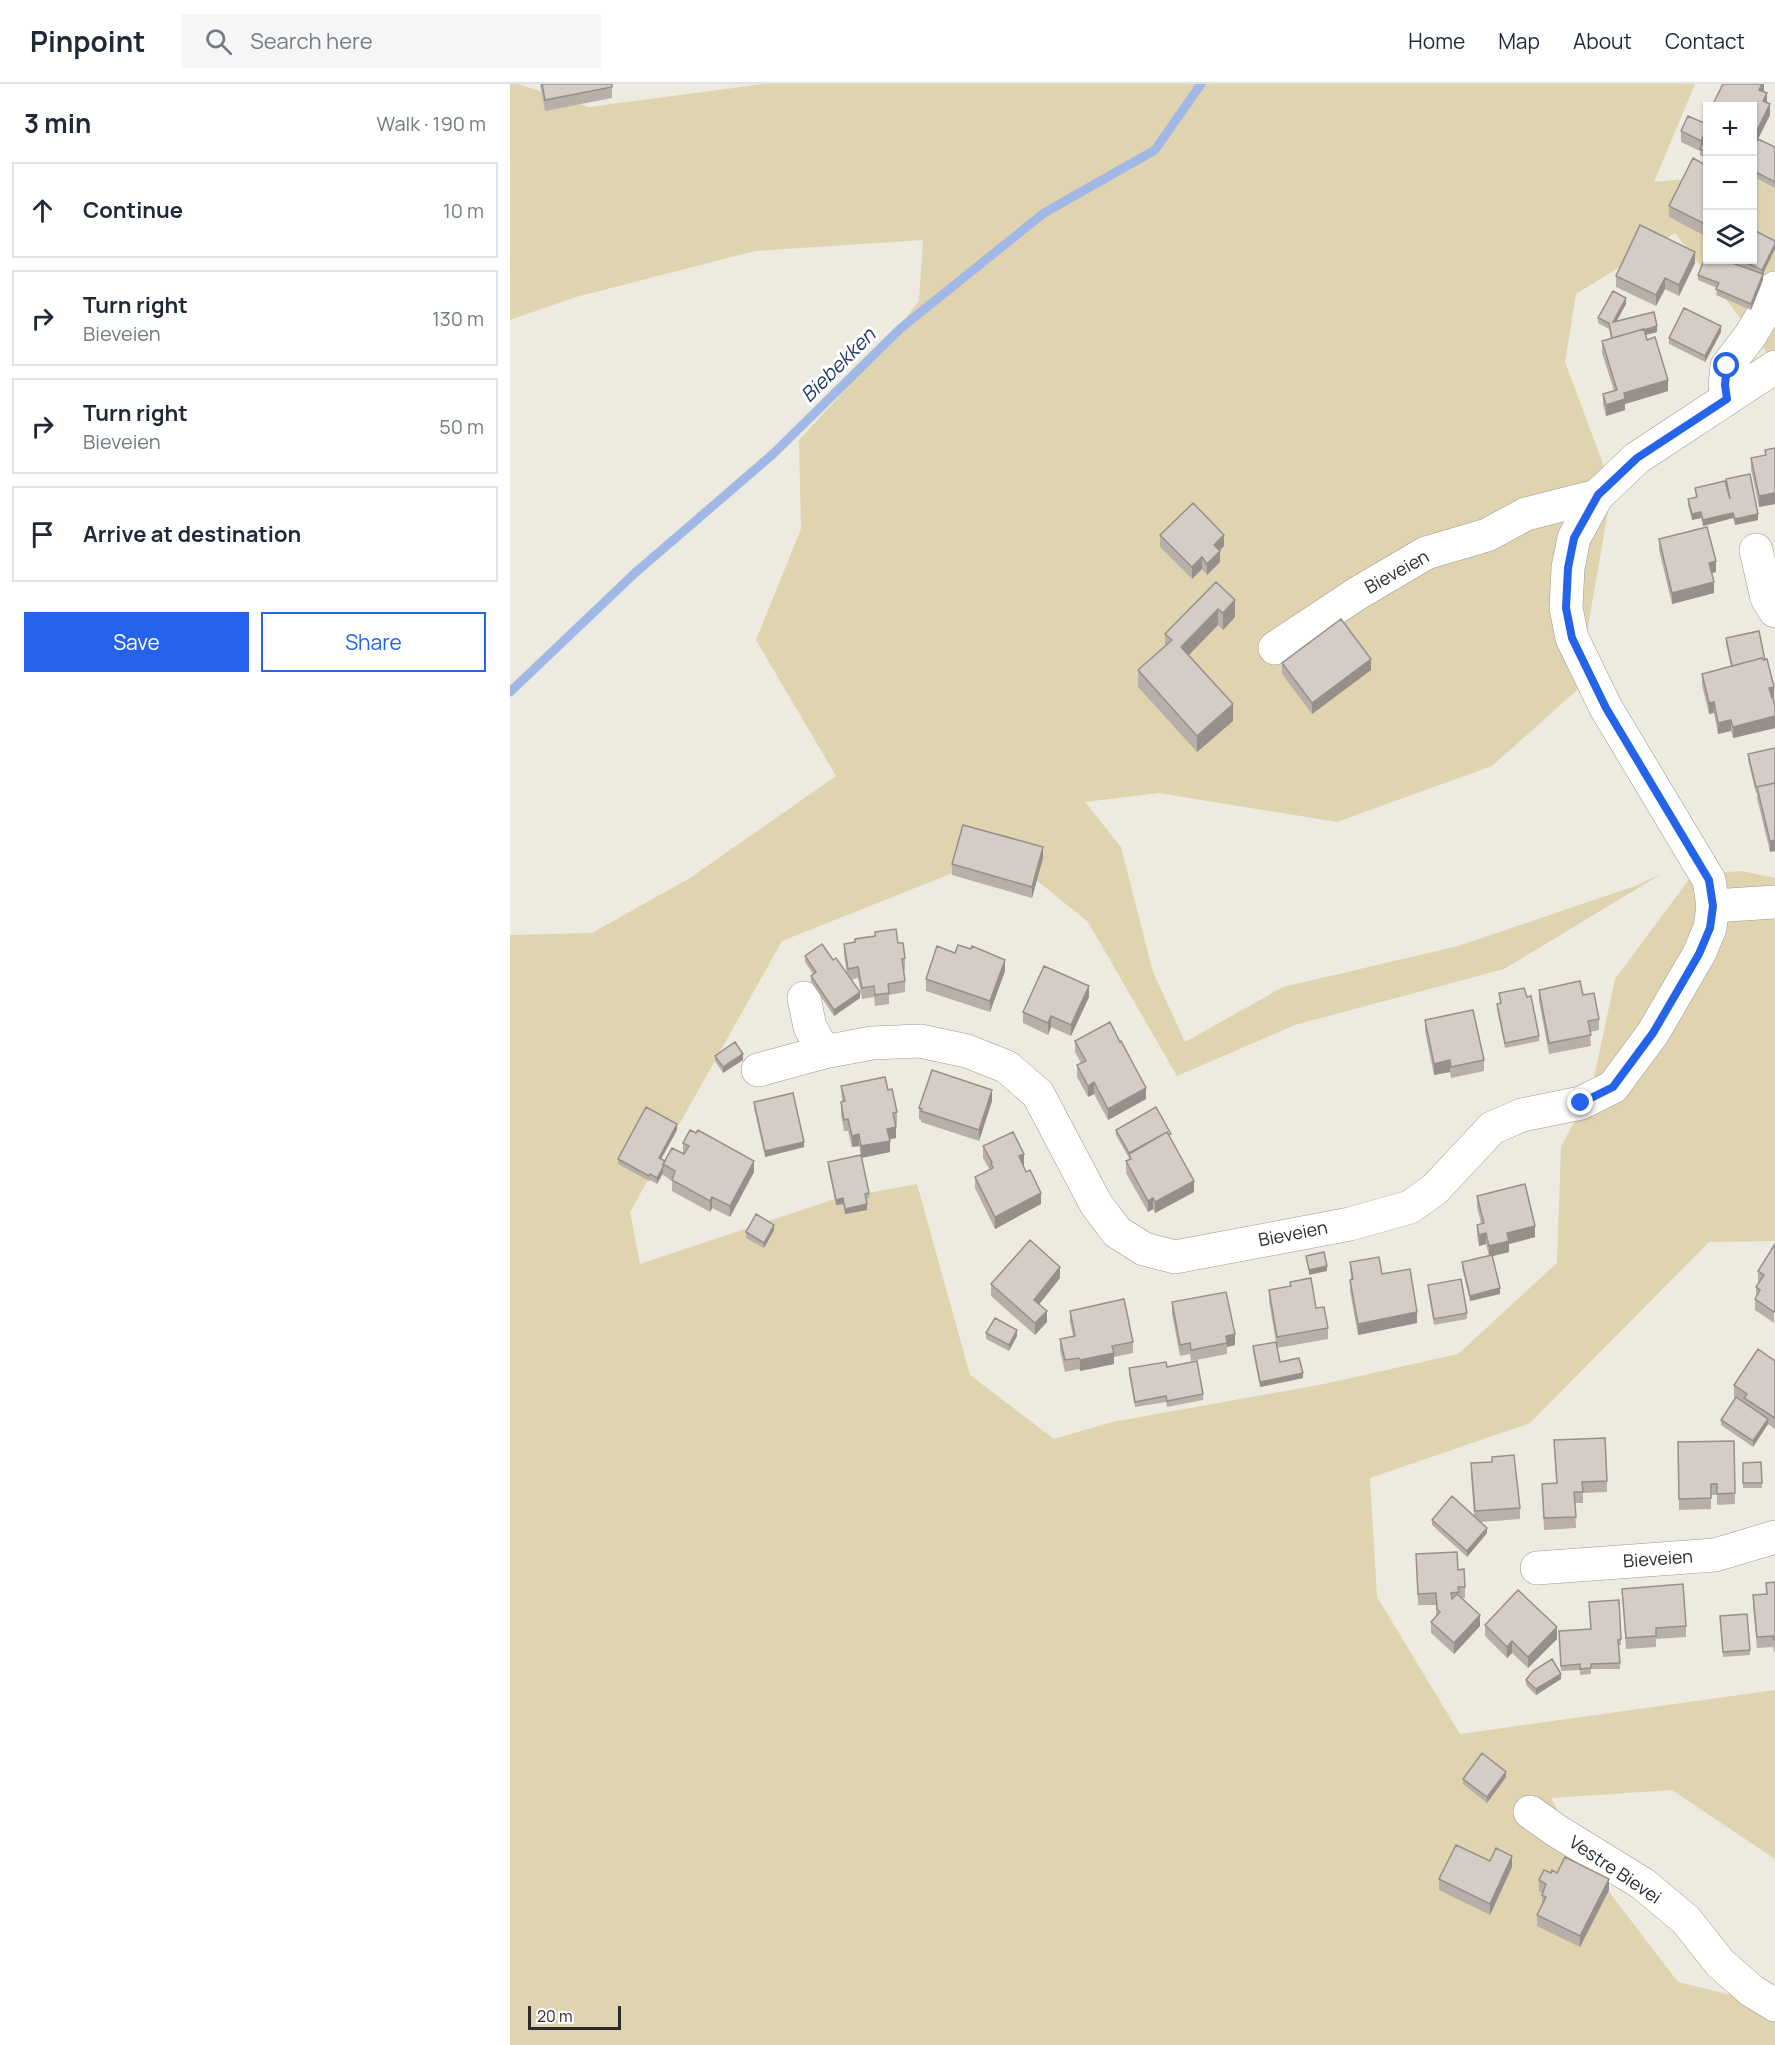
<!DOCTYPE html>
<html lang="en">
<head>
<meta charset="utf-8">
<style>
	body { margin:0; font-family:Manrope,sans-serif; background:#f6f6f7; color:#1f2937 }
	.controls { position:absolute; right:18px; top:18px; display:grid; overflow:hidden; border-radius:0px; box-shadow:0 2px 4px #0004 }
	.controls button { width:54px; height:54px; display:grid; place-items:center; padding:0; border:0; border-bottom:2px solid #e0e1e3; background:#fff; color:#1f2937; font:30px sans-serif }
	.scale { position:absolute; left:18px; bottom:15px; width:93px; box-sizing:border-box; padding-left:6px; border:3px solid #2c2b27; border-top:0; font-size:16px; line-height:21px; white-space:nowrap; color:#2c2b27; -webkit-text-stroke:4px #fff; paint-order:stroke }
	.stop { position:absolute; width:18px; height:18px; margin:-14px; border:4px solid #2563eb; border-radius:50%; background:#fff }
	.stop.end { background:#2563eb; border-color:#fff; box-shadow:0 2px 6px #0008 }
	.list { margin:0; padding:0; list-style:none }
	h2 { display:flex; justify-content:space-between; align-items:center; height:78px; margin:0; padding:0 24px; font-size:26px }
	h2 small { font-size:20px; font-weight:400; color:#747a83 }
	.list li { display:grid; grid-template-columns:39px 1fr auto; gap:18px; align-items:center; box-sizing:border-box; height:96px; margin:0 12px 12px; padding:0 12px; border:2px solid #e0e1e3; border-radius:0px }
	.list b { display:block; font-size:22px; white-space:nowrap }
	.list p { margin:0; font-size:20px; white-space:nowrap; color:#747a83 }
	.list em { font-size:20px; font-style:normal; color:#747a83 }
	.actions { display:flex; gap:12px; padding:18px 24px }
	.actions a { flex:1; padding:14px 0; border:2px solid #2563eb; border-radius:0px; text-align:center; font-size:21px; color:#2563eb }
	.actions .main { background:#2563eb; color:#fff }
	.icon { flex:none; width:33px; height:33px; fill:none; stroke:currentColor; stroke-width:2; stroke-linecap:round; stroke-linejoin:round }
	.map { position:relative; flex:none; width:1265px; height:1961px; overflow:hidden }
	header { display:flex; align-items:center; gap:36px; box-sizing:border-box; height:84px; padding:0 30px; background:#fff; border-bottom:2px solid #e0e1e3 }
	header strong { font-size:28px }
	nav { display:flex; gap:33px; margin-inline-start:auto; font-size:21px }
	.search { width:420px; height:54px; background:#f6f6f7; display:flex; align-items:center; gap:15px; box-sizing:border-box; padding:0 21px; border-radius:0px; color:#747a83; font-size:22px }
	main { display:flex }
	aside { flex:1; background:#fff }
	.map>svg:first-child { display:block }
	.green { fill:#dfd4af }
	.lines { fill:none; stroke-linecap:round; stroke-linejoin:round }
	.stream { stroke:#a1b7e6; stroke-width:9 }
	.minor-casing { stroke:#9a988e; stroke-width:34 }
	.tertiary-casing { stroke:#9a988e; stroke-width:34 }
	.minor { stroke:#fff; stroke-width:33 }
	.tertiary { stroke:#fff; stroke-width:33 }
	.wall { fill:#b8afaa }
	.shaded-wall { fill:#968f8b }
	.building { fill:#d6ccc6; stroke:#968f8b; stroke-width:1.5 }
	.route { stroke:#2563eb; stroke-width:8 }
	.labels { text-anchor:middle; stroke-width:6; stroke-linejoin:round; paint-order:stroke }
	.street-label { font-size:18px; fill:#2c2b27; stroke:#fff }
	.water-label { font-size:20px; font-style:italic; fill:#213870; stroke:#fff }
</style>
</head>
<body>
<header>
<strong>Pinpoint</strong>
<div class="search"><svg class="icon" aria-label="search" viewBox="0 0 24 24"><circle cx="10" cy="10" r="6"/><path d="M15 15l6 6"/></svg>Search here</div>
<nav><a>Home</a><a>Map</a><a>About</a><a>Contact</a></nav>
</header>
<main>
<aside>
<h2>3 min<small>Walk · 190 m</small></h2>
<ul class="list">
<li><svg class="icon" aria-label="ahead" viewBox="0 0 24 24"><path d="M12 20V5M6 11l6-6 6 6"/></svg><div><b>Continue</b></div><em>10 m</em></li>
<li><svg class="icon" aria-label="right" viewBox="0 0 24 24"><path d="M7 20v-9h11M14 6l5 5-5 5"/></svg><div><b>Turn right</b><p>Bieveien</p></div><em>130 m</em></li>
<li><svg class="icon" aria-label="right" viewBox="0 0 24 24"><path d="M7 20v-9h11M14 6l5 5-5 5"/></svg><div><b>Turn right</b><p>Bieveien</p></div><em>50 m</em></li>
<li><svg class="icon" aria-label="arrive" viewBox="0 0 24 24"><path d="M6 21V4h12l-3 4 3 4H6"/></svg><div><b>Arrive at destination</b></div></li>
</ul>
<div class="actions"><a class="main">Save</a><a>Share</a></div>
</aside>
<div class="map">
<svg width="1265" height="1961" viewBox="0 0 1265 1961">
	<rect width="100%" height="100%" fill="#edebe0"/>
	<path class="green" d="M0 0H8L79 23 254 0H1185L1144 98 1197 93 1198 176H1242L1243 93 1265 96V279L1165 149 1066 210 1055 278 1102 404 1067 606 982 682 827 738 649 709 575 718 611 763 643 888 675 958 773 903 948 862 1125 802 1153 789 994 885 785 941 667 992 578 838 493 769 272 857 120 1128 130 1180 325 1115 407 1100 460 1291 544 1355 602 1338 814 1300 948 1270 1047 1179 1051 1063 1082 1003 1105 895 1183 790 1232 787 1265 794V1157L1199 1158 1020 1339 860 1394 867 1513 950 1650 1265 1606V1775L1162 1706 1041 1714 1070 1770 1168 1898 1265 1922V1961H0V851L82 849 180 794 326 692 246 556 291 445 289 356 356 283 409 217 413 156 245 167 66 213 0 236Z"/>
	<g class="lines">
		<path class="stream" d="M0 608 125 489 263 370 391 244 534 129 645 66 691 0"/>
		<defs>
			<path id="minor" d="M1217 315 1215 301 1217 282 1240 252 1261 217 1265 204
				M1246 466 1257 514 1265 527
				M765 564 848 509 916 469 977 451 1016 430 1087 412
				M294 914 300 943 314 968
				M248 986 314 968 362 959 410 957 457 967 497 983 528 1010 586 1120 607 1148 634 1165 665 1173 840 1140 900 1123 925 1105 982 1044 1012 1031 1071 1019 1103 1003 1143 949 1189 870 1200 844 1203 822 1265 818
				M1027 1484 1205 1471 1265 1453
				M1020 1728 1047 1747 1133 1800 1176 1836 1210 1879 1242 1907 1265 1921"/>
			<path id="tertiary" d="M1203 822 1199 796 1096 624 1062 554 1056 524 1058 484 1064 454 1087 412 1127 374 1265 283"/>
		</defs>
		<use href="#minor" class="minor-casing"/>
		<use href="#tertiary" class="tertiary-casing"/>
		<use href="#minor" class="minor"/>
		<use href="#tertiary" class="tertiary"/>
	</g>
	<path class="wall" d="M30 0H102V14L35 27Z
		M1254 0 1253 8 1260 31 1248 55 1265 63V104L1242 92V66L1244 63 1242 62V22Z
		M1197 31V75L1190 71V67L1171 58V47L1194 39Z
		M1197 82V153L1159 133V122Z
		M1265 157 1253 190V196L1241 226 1206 211 1207 204 1188 196V191L1237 184 1227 179V176H1242Z
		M1185 179 1169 212 1155 205 1146 222 1106 203V192Z
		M1116 220 1106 237 1147 248 1136 251 1158 307 1115 320V326L1096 332 1093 321V310L1104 307 1092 269V257L1101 255 1099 245 1088 239V234Z
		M1211 248 1195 278 1159 260V254Z
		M1265 364V420L1249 423 1241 385V374L1255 371V366Z
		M1216 395 1248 436 1225 441 1223 434 1193 442 1191 434 1182 436 1178 421V415L1186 413 1185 404 1216 401Z
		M650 451 714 462 709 467 710 478 697 491 692 485 682 495 650 463Z
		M1149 455 1206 488 1202 489 1204 509 1162 520 1149 466Z
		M706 498 725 533 713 546 708 541 678 572 723 637 687 668 628 603V586L655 562V550Z
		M1216 554 1264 614 1265 622V644L1223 654 1221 647 1208 650 1204 629 1199 630 1192 601V590L1221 582 1216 560Z
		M772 579 861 586 802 630 772 590Z
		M1265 664 1260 768 1247 714V709H1246L1238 676V670Z
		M533 774 522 814 442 791V780Z
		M365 848 388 859 395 874V885L394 886 395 897V908L379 911V920L365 922 364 913 352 915 348 894 341 896 350 914 324 932 301 898V892L303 890 295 878V872L323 876 337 890 334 871V860L345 858 365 852Z
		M495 887 480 928 416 907V895Z
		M1029 906 1073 911 1089 935V946L1080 948 1081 962 1039 970 1029 917Z
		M989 909 1029 952V957L995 964 987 925V920L990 919Z
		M579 913 561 952 541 943 538 951 513 939V928Z
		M915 936 974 976V987L941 994 940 988 924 991 915 947Z
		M565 957 636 1015 598 1036 584 1010 578 1013 567 993V981L571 979 565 968Z
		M205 972 233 976 213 989 205 977Z
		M331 1002 378 1006 387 1028V1040H385L386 1054 379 1055 380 1068 351 1074 359 1109V1114L356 1115 357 1126 335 1130 333 1120 326 1121 318 1083V1078L351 1072 349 1062 342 1063 338 1047H334L331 1030V1018H332Z
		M482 1017 469 1057 411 1038V1036L409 1035V1024Z
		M244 1018 294 1063 255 1073 244 1024Z
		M167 1046 151 1075 155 1077 173 1070V1059L244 1088 220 1133 202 1124 200 1128 162 1107V1097L153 1091V1089L147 1100 140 1096 139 1097 108 1080V1075Z
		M606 1046 661 1054 684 1108 645 1129 643 1125 638 1128 616 1089V1077L619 1076V1074L606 1051Z
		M473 1062 514 1081H513L531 1120 485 1145 465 1104V1093L480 1086 473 1074Z
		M967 1112 1025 1153 999 1160V1168L982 1172 990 1210 960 1217 952 1184V1178L979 1172 976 1160 969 1162 967 1152V1141L971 1140 967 1123Z
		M264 1146 254 1164 236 1154V1148Z
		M1265 1160 1264 1239 1245 1226V1215L1246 1213V1203L1249 1199 1248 1198V1187Z
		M840 1178 872 1190 907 1239 848 1251 840 1207 841 1196Z
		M550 1194 529 1220 537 1238 525 1251 481 1212V1200Z
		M780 1198 806 1224 818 1244V1255L767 1264 759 1217V1206L780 1202Z
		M918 1201 957 1229V1235L924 1241 918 1207Z
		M662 1218 725 1261 717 1263V1270L681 1277 680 1270 670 1272 662 1230Z
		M560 1227 623 1258V1269L604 1273V1280L570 1287 569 1285 555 1288 550 1266V1255L563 1252 560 1238Z
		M476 1249 507 1252 499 1267 476 1255Z
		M743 1262 770 1278 793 1294 750 1303 743 1268Z
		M1265 1277V1345L1258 1340 1243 1363 1211 1341V1336L1225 1314 1224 1313V1301Z
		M657 1283 693 1310V1316L657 1323 656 1318 625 1323 619 1290V1284Z
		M1044 1356 1097 1397V1408L1073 1409V1419H1065L1066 1444 1034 1446 1032 1400 1046 1399Z
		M1224 1357 1225 1420 1207 1421V1411H1201V1425L1169 1426 1168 1358Z
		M982 1378 1010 1424V1435L971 1438 977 1449 957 1473 922 1441V1436L964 1432 961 1391V1379Z
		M1251 1378 1252 1404H1233V1379Z
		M906 1470 948 1486 955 1503V1514H952L970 1542 944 1570 921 1549V1538L926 1532V1521H908Z
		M1265 1498V1567L1264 1568 1263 1563 1247 1564 1243 1522V1511L1256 1510V1499Z
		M1112 1505 1176 1542V1553L1146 1555V1563L1116 1565Z
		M1210 1532 1240 1566V1571L1213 1573Z
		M975 1541 1047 1555 1018 1584 1002 1569 997 1574 975 1552Z
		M1049 1553 1111 1555V1561H1109L1110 1585H1081V1590L1070 1591V1586L1051 1587Z
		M1051 1595 1026 1611 1016 1601V1596Z
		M996 1693 977 1719 953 1700V1695Z
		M980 1777 1002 1783 980 1831 929 1806V1795Z
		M1041 1789H1047L1099 1806 1070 1863 1027 1842V1831L1032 1822V1809L1029 1807V1796Z"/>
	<path class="shaded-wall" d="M1252 0H1254V6L1249 17V6Z
		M1257 9V21L1253 17Z
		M1260 20V31L1244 63V52Z
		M1197 44V56L1191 66V57Z
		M1265 160V165L1252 192V186Z
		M1185 168V179L1169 212V201Z
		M1253 190V196L1241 226V220Z
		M1155 194V205L1146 222V211Z
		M1116 214V220L1103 244V238Z
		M1147 242V248L1102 259V254Z
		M1211 242V248L1195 278V272Z
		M1158 296V307L1115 320V326L1096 332V321L1114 309Z
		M1265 409V420L1249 423V412Z
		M1191 428V434L1182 436V430Z
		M1223 429V434L1193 442V436Z
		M1248 430V436L1225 441V435Z
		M714 451V462L704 473V461Z
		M710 467V478L697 491V480Z
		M692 473V485L682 495V483Z
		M1206 477V488L1199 490V479Z
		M1204 498V509L1162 520V509Z
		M725 516V533L713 546V529Z
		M708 525V541L671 579V563Z
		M861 575V586L802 630V619Z
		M1264 603V614L1259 615V604Z
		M1204 618V629L1199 630V619Z
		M723 620V637L687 668V652Z
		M1265 632V644L1223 654V643Z
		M1221 636V647L1208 650V639Z
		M1265 756V767L1260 768V757Z
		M533 763V774L522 814V803Z
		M495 876V887L480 928V917Z
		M579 902V913L561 952V941Z
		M350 908V914L324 932V926Z
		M541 932V943L538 951V939Z
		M233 970V976L213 989V983Z
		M940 976V988L924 991V980Z
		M584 998V1010L578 1013V1002Z
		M636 1004V1015L598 1036V1025Z
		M482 1006V1017L469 1057V1046Z
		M167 1040V1046L149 1079V1074Z
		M386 1043V1054L377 1056V1045Z
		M349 1050V1062L342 1063V1052Z
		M380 1057V1068L351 1074V1062Z
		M294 1058V1063L255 1073V1067Z
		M514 1070V1081L509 1083V1072Z
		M244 1077V1088L220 1133V1122Z
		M153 1083V1089L147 1100V1094Z
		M684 1097V1108L645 1129V1118Z
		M531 1109V1120L485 1145V1133Z
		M202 1113V1124L200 1128V1117Z
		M333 1114V1120L326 1121V1116Z
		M643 1114V1125L638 1128V1117Z
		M357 1120V1126L335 1130V1125Z
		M264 1141V1146L254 1164V1159Z
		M1025 1142V1153L999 1160V1168L979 1173V1162L997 1149Z
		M976 1149V1160L969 1162V1151Z
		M817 1182V1187L799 1191V1186Z
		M550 1183V1194L524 1227V1216Z
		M990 1204V1210L960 1217V1212Z
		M537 1227V1238L525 1251V1239Z
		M907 1228V1239L848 1251V1240Z
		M507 1246V1252L499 1267V1261Z
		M725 1250V1261L717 1263 716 1252Z
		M604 1269V1280L570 1287V1276Z
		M793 1289V1294L750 1303V1298Z
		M1258 1335V1340L1243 1363V1357Z
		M977 1444V1449L957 1473V1467Z
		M970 1531V1542L944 1570V1559Z
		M1047 1543V1555L1018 1584V1573Z
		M1002 1557V1569L997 1574V1563Z
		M1051 1590V1595L1026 1611V1605Z
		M996 1688V1693L977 1719V1713Z
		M1002 1772V1783L980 1831V1820Z
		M1099 1795V1806L1070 1863V1852Z"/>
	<path class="building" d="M32 0H102V3L35 16Z
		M1213 0H1252L1249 6 1257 9 1253 17 1260 20 1244 52 1242 51V22H1202Z
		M1197 31V45L1191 57 1171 47 1178 32 1194 39Z
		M1197 52V69L1190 65Z
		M1248 55 1265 63V98L1242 86V66Z
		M1183 74 1197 82V141L1159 122Z
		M1130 141 1185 168 1169 201 1155 194 1146 211 1106 192Z
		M1242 145 1265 157V160L1252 186 1231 176H1242Z
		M1197 169V176H1214L1253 190 1241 220 1206 205 1209 199 1188 191Z
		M1103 207 1116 214 1103 238 1144 228 1147 242 1134 246V245L1102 254 1099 239 1088 234Z
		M1174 224 1211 242 1195 272 1159 254Z
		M1134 245 1137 256 1145 253 1158 296 1114 309 1115 315 1096 321 1093 310 1107 306 1092 257Z
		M1265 364V409L1249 412 1241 374 1256 371 1255 366Z
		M1240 390 1248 430 1225 435 1223 429 1193 436 1191 428 1182 430 1178 415 1187 413 1185 404 1215 397 1220 415 1216 395Z
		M683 419 714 451 704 461 710 467 697 480 692 473 682 483 650 451Z
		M1197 443 1206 477 1199 479 1204 498 1162 509 1149 455Z
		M706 498 725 516 713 529 708 525 671 563 723 620 687 652 628 586 662 556 655 550Z
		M831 535 861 575 802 619 772 579Z
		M1249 547 1255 576H1253L1252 574 1222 582 1216 554Z
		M1252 574 1253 576 1257 575 1264 603 1259 604 1262 614H1263L1265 622V632L1223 643 1221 636 1208 639 1204 618 1199 619 1192 590Z
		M1265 664V699L1246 703 1238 670Z
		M1265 699V756L1260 757 1247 703Z
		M453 741 533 763 522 803 442 780Z
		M386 845 388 859H393L395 874 392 875 395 897 378 900 379 909 365 911 364 902 352 904 348 883 338 885 334 860 345 858V855L365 852V848Z
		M312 860 323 876 326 874 350 908 324 926 301 892 306 888 295 872Z
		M448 861 461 865 462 862 495 876 480 917 416 895 427 862 445 869Z
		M534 882 579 902 561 941 541 932 538 939 513 928Z
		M1070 897 1073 911 1084 909 1089 935 1078 937 1081 951 1039 959 1029 906Z
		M1014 904 1017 913 1021 912 1029 952 995 959 987 920 991 919 989 909Z
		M963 926 974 976 941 983 940 976 924 980 915 936Z
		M600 938 610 958 611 957 636 1004 598 1025 584 998 578 1002 567 981 576 977 565 957Z
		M225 958 233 970 213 983 205 972Z
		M422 986 482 1006 469 1046 411 1027 412 1025 409 1024Z
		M375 993 378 1006 382 1005 387 1028 383 1029 386 1043 377 1045 380 1057 351 1062 349 1050 342 1052 338 1035 334 1036 331 1018 335 1017 331 1002Z
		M283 1009 294 1058 255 1067 244 1018Z
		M136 1023 167 1040 149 1074 155 1077 153 1080V1083L147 1094 140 1090 139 1092 108 1075Z
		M646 1023 661 1050 659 1051 657 1048 619 1069 606 1046Z
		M180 1046 186 1049 188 1046 244 1077 220 1122 202 1113 200 1117 162 1096 165 1087 153 1080 162 1064 174 1070 179 1062 173 1059Z
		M503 1048 514 1070 509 1072 516 1088 520 1086 531 1109 485 1133 465 1093 483 1084 481 1079 482 1078 473 1062Z
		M657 1048 684 1097 645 1118 643 1114 638 1117 616 1077 621 1075 619 1070Z
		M351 1071 359 1109 355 1110 357 1120 335 1125 333 1114 326 1116 318 1078Z
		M1015 1100 1025 1142 997 1149 999 1157 979 1162 976 1149 969 1151 967 1141 974 1139 967 1112Z
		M246 1130 264 1141 254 1159 236 1148Z
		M520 1156 550 1183 524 1216 537 1227 525 1239 481 1200Z
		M1265 1160V1226L1264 1228 1245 1215 1250 1206 1246 1203 1254 1191 1248 1187Z
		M814 1168 817 1182 799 1186 796 1172Z
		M982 1171 990 1204 960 1212 952 1178Z
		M869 1173 872 1190 900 1185 907 1228 848 1240 840 1196 843 1195 840 1178Z
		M801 1194 806 1224 814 1223 818 1244 767 1253 759 1206 781 1202 780 1198Z
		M951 1195 957 1229 924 1235 918 1201Z
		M716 1208 725 1250 716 1252 717 1259 681 1266 680 1259 670 1261 662 1218Z
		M614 1215 623 1258 602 1262 604 1269 570 1276 569 1274 555 1276 550 1255 565 1252 560 1227Z
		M485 1234 507 1246 499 1261 476 1249Z
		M766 1258 770 1278 789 1274 793 1289 750 1298 743 1262Z
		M1248 1265 1265 1277V1334L1234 1314 1237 1310 1224 1301Z
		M687 1277 693 1310 657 1317 656 1312 625 1318 619 1284 656 1278 657 1283Z
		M1226 1313 1258 1335 1243 1357 1211 1336Z
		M1095 1354 1097 1397 1072 1398 1073 1408H1064L1066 1433 1034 1434 1032 1400 1047 1399 1044 1356Z
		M1224 1357 1225 1409 1207 1410V1400H1201V1414L1169 1415 1168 1358Z
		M1004 1371 1010 1424 965 1427 961 1379 982 1378V1373Z
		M1251 1378 1252 1399H1233V1379Z
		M942 1412 977 1444 957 1467 922 1436Z
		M947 1468 948 1486 954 1485 955 1503H948L949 1508 941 1509 942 1515 947 1510 970 1531 944 1559 921 1538 930 1528 927 1525 926 1509 908 1510 906 1470Z
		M1265 1498V1556H1264L1263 1552 1247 1553 1243 1511 1257 1510 1256 1499Z
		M1173 1500 1176 1542 1146 1544V1552L1116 1554 1112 1505Z
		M1008 1506 1047 1543 1018 1573 1002 1557 997 1563 975 1541Z
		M1109 1516 1111 1555 1108 1556 1110 1579 1081 1580V1584L1070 1585V1580L1051 1582 1049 1547 1081 1545 1079 1518Z
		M1237 1530 1240 1566 1213 1568 1210 1532Z
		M1042 1575 1051 1590 1026 1605 1016 1596 1023 1587Z
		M972 1669 996 1688 977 1713 953 1695Z
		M946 1761 980 1777 986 1764 1002 1772 980 1820 929 1795Z
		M1055 1773 1099 1795 1070 1852 1027 1831 1036 1813 1032 1811 1036 1800 1029 1796 1034 1786 1041 1789 1042 1786 1047 1789Z"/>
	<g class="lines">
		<path class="route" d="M1071 1019 1103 1003 1143 949 1189 870 1200 844 1203 822 1199 796 1096 624 1062 554 1056 524 1058 484 1064 454 1088 411 1127 374 1217 315 1215 301 1217 282"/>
	</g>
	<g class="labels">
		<g class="street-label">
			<text transform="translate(887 488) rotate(-29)" y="6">Bieveien</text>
			<text transform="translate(783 1150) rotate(-11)" y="6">Bieveien</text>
			<text transform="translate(1148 1475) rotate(-4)" y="6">Bieveien</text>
			<text transform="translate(1105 1786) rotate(34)" y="6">Vestre Bievei</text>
		</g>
		<g class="water-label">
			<text transform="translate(328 281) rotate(-45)" y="7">Biebekken</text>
		</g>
	</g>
</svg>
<div class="controls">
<button>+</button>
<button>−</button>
<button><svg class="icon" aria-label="layers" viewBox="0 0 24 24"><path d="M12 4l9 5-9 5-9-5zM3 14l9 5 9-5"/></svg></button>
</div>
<div class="scale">20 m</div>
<div class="stop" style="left:1217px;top:282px"></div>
<div class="stop end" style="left:1071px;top:1019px"></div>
</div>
</main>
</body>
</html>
